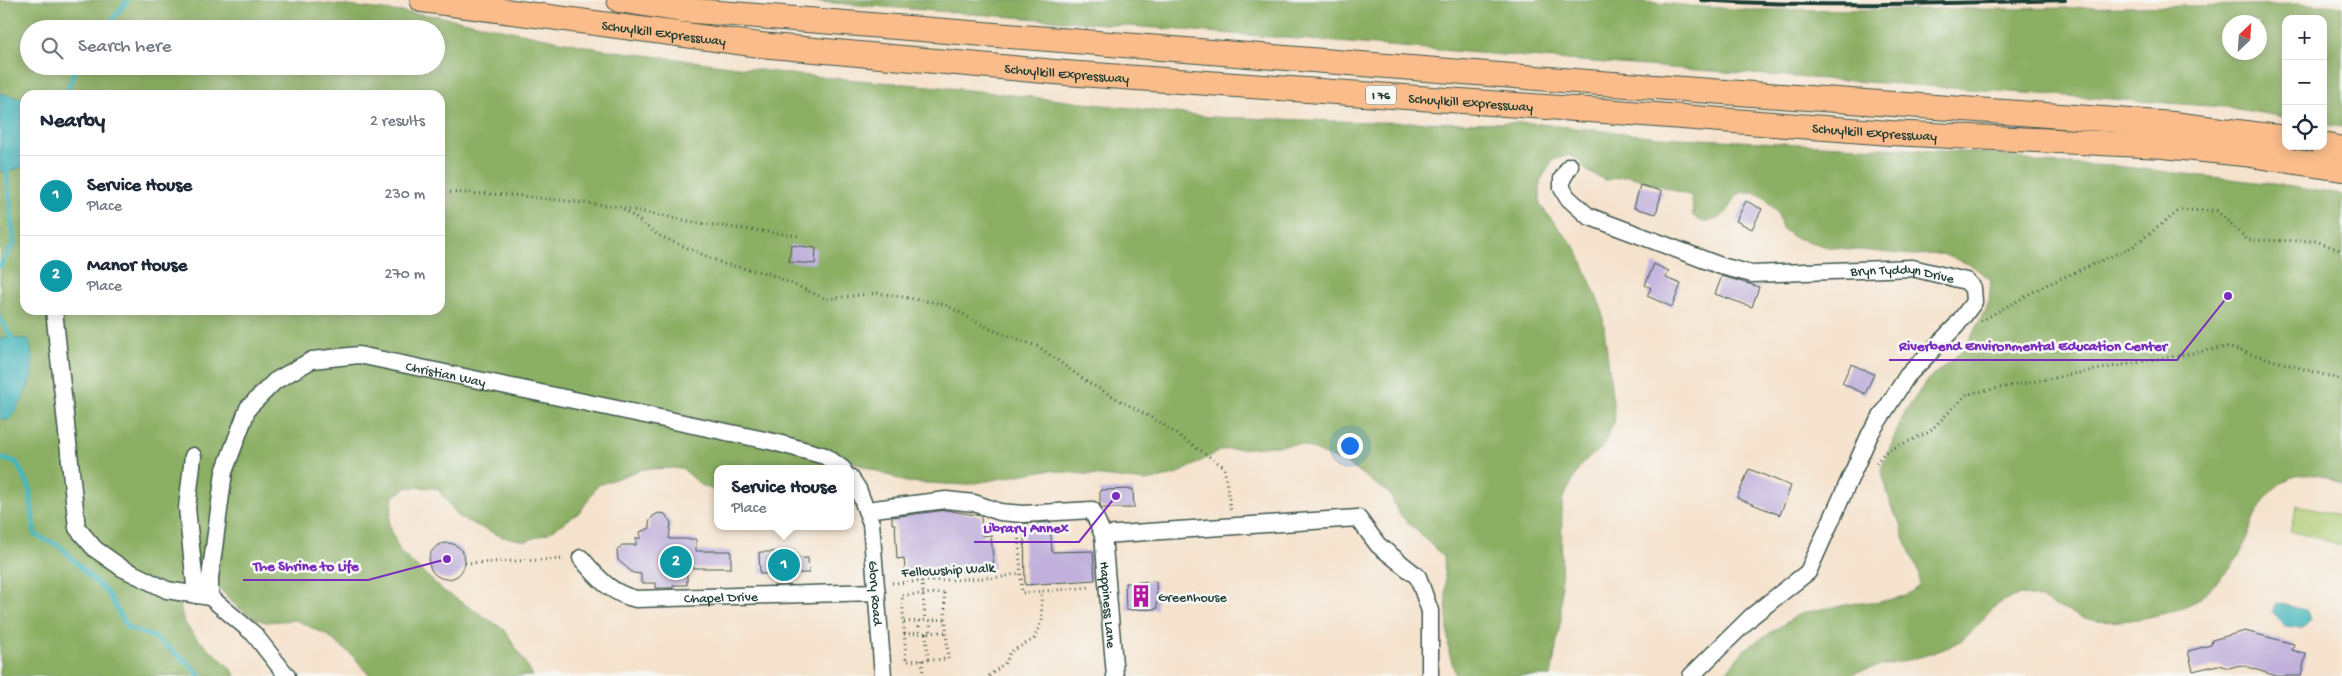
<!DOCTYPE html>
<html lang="en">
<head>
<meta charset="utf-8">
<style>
	body { margin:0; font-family:"Gochi Hand",sans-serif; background:#f2f2f3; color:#1f2937 }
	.controls { position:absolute; right:15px; top:15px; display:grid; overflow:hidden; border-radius:10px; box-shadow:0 2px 12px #0003 }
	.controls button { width:45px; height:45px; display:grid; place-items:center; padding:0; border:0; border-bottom:1px solid #e0e1e3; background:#fff; color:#1f2937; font:25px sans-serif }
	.compass { position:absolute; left:2222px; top:15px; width:45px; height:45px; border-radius:50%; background:#fff; box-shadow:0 2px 12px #0003; rotate:25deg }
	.you { position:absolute; left:1349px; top:445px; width:18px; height:18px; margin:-12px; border:4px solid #fff; border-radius:50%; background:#1a73e8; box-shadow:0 0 0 8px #1a73e833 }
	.badge { display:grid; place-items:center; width:32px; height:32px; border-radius:50%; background:#b5179e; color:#fff; font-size:16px; font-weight:700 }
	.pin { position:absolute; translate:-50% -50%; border:2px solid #fff; box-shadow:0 1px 5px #0006 }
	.popup { position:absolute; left:714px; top:465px; width:140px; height:65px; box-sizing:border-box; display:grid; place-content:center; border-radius:10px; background:#fff; filter:drop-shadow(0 1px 4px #0005); font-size:16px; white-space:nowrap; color:#747a83 }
	.popup b { font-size:19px; color:#1f2937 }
	.popup::after { content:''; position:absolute; left:50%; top:100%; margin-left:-10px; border:10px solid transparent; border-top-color:#fff }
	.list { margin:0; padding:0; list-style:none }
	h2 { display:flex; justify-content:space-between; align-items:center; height:65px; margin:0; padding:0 20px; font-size:21px }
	h2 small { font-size:16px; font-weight:400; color:#747a83 }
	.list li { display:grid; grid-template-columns:32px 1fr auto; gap:15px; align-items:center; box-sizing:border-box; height:80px; padding:0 20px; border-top:1px solid #e0e1e3 }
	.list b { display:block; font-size:19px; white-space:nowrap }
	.list p { margin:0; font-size:16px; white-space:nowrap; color:#747a83 }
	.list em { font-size:16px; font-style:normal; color:#747a83 }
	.icon { flex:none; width:28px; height:28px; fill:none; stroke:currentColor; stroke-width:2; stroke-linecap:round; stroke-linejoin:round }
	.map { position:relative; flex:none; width:2342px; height:676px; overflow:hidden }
	.search { position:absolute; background:#fff; box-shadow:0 2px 12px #0003; left:20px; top:20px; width:425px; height:55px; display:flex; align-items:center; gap:12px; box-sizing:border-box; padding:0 18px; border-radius:28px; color:#747a83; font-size:19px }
	.panel { position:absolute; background:#fff; box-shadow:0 2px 12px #0003; left:20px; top:90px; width:425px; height:225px; border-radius:15px }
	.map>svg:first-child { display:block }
	.green { fill:#afcb72; stroke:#678453 }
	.forest { fill:#8baf64; stroke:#55764c; fill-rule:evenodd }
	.water { fill:#45b5bb; stroke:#327978 }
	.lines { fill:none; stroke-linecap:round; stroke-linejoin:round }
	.stream { stroke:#45b5bb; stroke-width:5 }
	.building { fill:#c0b0db }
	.minor-casing { stroke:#3f564b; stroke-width:19 }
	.highway-casing { stroke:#3f564b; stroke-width:26 }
	.path { stroke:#3f564b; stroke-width:3; stroke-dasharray:1 4; stroke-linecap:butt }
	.minor { stroke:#fff; stroke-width:16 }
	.highway { stroke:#f9bc8a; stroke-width:24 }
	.rail { stroke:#1f3d34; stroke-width:4 }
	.labels { text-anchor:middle; stroke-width:5; stroke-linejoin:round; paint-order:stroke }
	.shield { fill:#f6f6f2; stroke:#60746d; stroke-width:1 }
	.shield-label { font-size:12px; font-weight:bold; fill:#1f3d34 }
	.street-label { font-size:14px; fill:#1f3d34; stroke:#f6f6f2 }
	.poi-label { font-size:14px; fill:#1f3d34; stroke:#f6f6f2; text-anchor:start }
	.leader { fill:none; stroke:#7b2cbf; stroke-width:2 }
	.callout-dot { fill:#7b2cbf; stroke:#f6f6f2; stroke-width:2 }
	.callout-label { font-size:15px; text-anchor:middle; font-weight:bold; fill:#7b2cbf; stroke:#f6f6f2; stroke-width:5; stroke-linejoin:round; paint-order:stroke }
</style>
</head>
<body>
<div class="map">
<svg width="2342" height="676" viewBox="0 0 2342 676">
	<rect width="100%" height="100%" fill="#f6f6f2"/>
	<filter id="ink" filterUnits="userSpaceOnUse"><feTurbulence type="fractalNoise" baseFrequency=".02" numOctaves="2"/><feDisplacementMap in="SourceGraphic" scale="10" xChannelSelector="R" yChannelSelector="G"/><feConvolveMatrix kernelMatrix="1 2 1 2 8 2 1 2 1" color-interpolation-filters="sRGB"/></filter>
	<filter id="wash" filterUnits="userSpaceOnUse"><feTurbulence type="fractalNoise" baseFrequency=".0096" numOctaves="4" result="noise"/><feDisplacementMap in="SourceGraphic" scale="20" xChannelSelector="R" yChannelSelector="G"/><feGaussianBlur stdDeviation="1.12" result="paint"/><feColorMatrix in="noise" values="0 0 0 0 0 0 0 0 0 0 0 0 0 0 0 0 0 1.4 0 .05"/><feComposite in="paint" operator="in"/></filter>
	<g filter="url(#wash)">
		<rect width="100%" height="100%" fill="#f5e2cc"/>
		<path class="green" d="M2297 505 2342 517V545L2290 531Z"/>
		<path class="forest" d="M0 0H295L438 16 600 49 798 75 941 87 1212 117 1368 122 1531 123 1658 137 2001 154 2041 163 2116 166 2274 184 2342 195V485C2301 461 2270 481 2253 521 2248 533 2245 546 2239 556 2232 568 2210 589 2200 598 2180 614 2123 624 2098 621 2089 620 2078 616 2069 612 2052 606 2035 592 2016 596 1989 602 1978 632 1957 643 1932 657 1888 664 1859 671L1851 676H1723L1744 650 1801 613 1862 602 1875 603 1905 596 1919 586V573L1904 538 1900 521 1893 512 1881 469 1905 412 1928 379 1965 349 1989 302 1991 280 1971 265 1942 254 1913 255 1828 247 1793 237 1782 228 1778 214 1765 198 1754 192H1742L1733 200 1727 212 1718 219 1702 222 1693 216 1692 196 1629 176 1605 180 1587 171 1580 160 1568 155 1553 160 1540 181V205L1577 250 1602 310 1615 420 1602 448 1582 463 1562 500 1561 619 1551 676H1456L1449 652 1444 557 1399 514 1389 493 1349 465 1301 444 1221 450 1176 475 1146 481 1047 470 965 485 906 482 850 461 831 469H718V492L701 485 682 468 643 469 598 485 580 512 548 533 526 541 503 537 460 518 437 488 408 487 393 497 389 524 400 552 444 591 505 630 533 676H370L354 657 327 635 296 620 265 622 252 617 236 606 216 585 189 581 182 583C182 591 180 602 181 610 185 639 222 653 236 676H0ZM29 29H436V66H29ZM25 95H440V310H25Z
			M795 0H1618L1746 10 2005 9 2304 4 2342 6V127L2323 124V19H2286V117L2225 107 1697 70ZM2230 22H2260V52H2230Z"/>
		<path class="water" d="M0 93 25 99V166L7 172 0 171Z
			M0 338 28 339C40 368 27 397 9 420L0 419Z
			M2277 603 2306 610 2311 620 2303 628 2285 626 2272 612Z"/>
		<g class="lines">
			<path class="stream" d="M105 29 127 1
				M66 95 76 66
				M0 266 14 243 7 172 11 167
				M0 318 12 338 9 344
				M0 458 16 462 29 486 35 535 60 546 85 572 108 594 128 628 154 637 188 663 200 676"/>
		</g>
		<g id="blocks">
			<path class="building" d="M1640 185 1662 191 1656 214 1634 208Z
				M1746 201 1762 209 1752 229 1736 221Z
				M791 245 816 248 815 264 789 262Z
				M1654 264 1669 271 1666 278 1681 284 1672 307 1647 296 1651 288 1645 285Z
				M1722 276 1759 287 1752 307 1715 294Z
				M1851 364 1874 374 1865 394 1842 383Z
				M1749 469 1791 486 1780 515 1737 498Z
				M1133 489 1134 508H1102L1100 505V490Z
				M946 510 981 516 982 536 991 535 994 569 924 574 923 569 905 571 904 558 897 559 895 524H892V517Z
				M659 513 665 514 671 523 669 539H696V551H731V568H687V585H673V588H656V583H641V574L633 573 618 560 617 551 622 545H636V538H641L640 532 650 528 649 522 653 516Z
				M1050 522 1052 552 1093 551 1095 580 1025 585 1024 524Z
				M429 561a18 18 0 1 1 36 0a18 18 0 1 1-36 0Z
				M759 552H786V559L808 558 809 573 760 574Z
				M1156 581 1157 609 1126 610 1125 583Z
				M2245 631 2294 644 2292 650 2306 654 2301 676H2276L2241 665 2229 668 2218 665 2193 671 2188 651 2211 645 2212 640Z"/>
		</g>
	</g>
	<g filter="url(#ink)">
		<use href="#blocks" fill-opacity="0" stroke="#3f564b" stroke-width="1"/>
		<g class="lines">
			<defs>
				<g id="minor">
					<path id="s1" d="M1570 166 1562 179V188L1567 197 1588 216 1721 266 1752 274 1912 268 1966 281 1973 288 1974 302 1956 326 1907 376 1870 434 1808 572 1752 616 1691 676"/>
					<path d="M54 310 77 528 95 549 122 568 167 590 210 597"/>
					<path d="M193 456 187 508 196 595"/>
					<path id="s2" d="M850 477 858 489 871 523 883 676"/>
					<path d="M866 510 946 500 974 503 1000 512 1023 514 1092 510 1103 535 1358 518 1378 545 1418 577 1430 611V676"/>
					<path id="s3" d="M1103 535 1115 676"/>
					<path id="s4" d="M581 558C598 578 610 593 636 599L877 592"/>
					<path id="s5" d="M210 597V578L224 472 248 408 275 381 312 360 359 355 774 442 825 456 843 469"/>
					<path d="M210 597 254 634 287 676"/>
				</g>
				<g id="highway">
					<path id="s6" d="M422 0 760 45 1066 73 1604 111 1890 133 2163 146 2244 154 2342 169"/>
					<path d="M619 0 682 10 1613 84 2173 124 2286 138"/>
					<path d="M2323 145 2342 149"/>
				</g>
			</defs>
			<use href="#minor" class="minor-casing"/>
			<use href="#highway" class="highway-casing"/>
			<path class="path" d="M440 192 513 195 621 207 658 235 724 264 770 274 826 299 878 293 944 304 990 329 1039 347 1087 382 1161 423 1224 467 1231 511
				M624 208 698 223 799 236
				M1981 321 2044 286 2132 247 2180 210 2217 211 2248 240 2316 241 2342 251
				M1876 463 1885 452 1929 432 1967 394 2106 368 2227 347 2342 380
				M1018 529 1022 593 1091 587
				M465 563 565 559
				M922 581 925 620
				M892 583 1002 577 1020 573
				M944 593 948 659 906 661 902 595Z
				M930 620 931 633
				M919 621V634
				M904 622 946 619
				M926 633 928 660
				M904 634 947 632
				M922 660 923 676
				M989 676 1006 662 1010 652 1034 639 1042 620 1041 591"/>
			<use href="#minor" class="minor"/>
			<use href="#highway" class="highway"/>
			<path class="rail" d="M1701 0C1823 8 1944 3 2065 0"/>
		</g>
	</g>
	<defs>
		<symbol id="building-bare" viewBox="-9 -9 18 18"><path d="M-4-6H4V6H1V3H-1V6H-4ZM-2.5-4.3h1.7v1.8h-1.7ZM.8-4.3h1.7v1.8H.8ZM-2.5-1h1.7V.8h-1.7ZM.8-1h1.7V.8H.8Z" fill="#b5179e" stroke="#f6f6f2" stroke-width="2.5" paint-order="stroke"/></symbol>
	</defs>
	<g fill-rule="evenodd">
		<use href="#building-bare" x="1125" y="580" width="32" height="32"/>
	</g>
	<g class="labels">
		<rect class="shield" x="1366" y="85.5" width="30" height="19" rx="4"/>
		<g class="shield-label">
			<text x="1381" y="99">I 76</text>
		</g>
		<g class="street-label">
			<text dy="5" stroke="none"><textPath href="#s6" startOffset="244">Schuylkill Expressway</textPath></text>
			<text dy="5" stroke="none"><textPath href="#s6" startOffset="649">Schuylkill Expressway</textPath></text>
			<text dy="5" stroke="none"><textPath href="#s6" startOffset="1054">Schuylkill Expressway</textPath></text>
			<text dy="5" stroke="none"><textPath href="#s6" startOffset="1459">Schuylkill Expressway</textPath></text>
			<text dy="5" stroke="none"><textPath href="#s1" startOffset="388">Bryn Tyddyn Drive</textPath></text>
			<text dy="5" stroke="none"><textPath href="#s5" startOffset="411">Christian Way</textPath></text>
			<text transform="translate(948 569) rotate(-3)" y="5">Fellowship Walk</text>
			<text dy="5" stroke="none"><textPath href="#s2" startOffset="121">Glory Road</textPath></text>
			<text dy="5" stroke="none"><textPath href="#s4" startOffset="155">Chapel Drive</textPath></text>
			<text dy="5" stroke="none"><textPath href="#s3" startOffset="70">Happiness Lane</textPath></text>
		</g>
		<g class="poi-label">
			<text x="1158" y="601">Greenhouse</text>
		</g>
	</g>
	<path class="leader" d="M2228 296L2177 360H1889M1116 496L1079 542H974M447 559L368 580H243"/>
	<g class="callout-dot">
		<circle cx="2228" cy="296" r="5"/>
		<circle cx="1116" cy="496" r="5"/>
		<circle cx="447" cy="559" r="5"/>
	</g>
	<g class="callout-label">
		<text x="2033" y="350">Riverbend Environmental Education Center</text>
		<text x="1026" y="532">Library Annex</text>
		<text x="306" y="570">The Shrine to Life</text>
	</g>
</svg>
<div class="controls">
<button>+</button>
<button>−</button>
<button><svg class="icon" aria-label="locate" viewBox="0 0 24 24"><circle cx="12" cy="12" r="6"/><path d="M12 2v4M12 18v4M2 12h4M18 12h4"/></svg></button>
</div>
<svg class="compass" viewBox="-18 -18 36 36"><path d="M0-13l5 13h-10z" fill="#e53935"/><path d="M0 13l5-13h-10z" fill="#747a83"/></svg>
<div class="you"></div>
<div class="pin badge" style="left:784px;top:565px;background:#0f9aa8">1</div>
<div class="popup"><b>Service House</b>Place</div>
<div class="pin badge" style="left:676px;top:562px;background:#0f9aa8">2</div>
<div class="search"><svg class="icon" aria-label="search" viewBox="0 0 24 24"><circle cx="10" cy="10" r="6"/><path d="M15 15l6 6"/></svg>Search here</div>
<section class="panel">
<h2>Nearby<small>2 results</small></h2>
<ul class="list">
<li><span class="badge" style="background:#0f9aa8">1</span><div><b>Service House</b><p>Place</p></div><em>230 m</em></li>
<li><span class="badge" style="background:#0f9aa8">2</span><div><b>Manor House</b><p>Place</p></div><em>270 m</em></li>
</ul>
</section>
</div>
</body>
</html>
